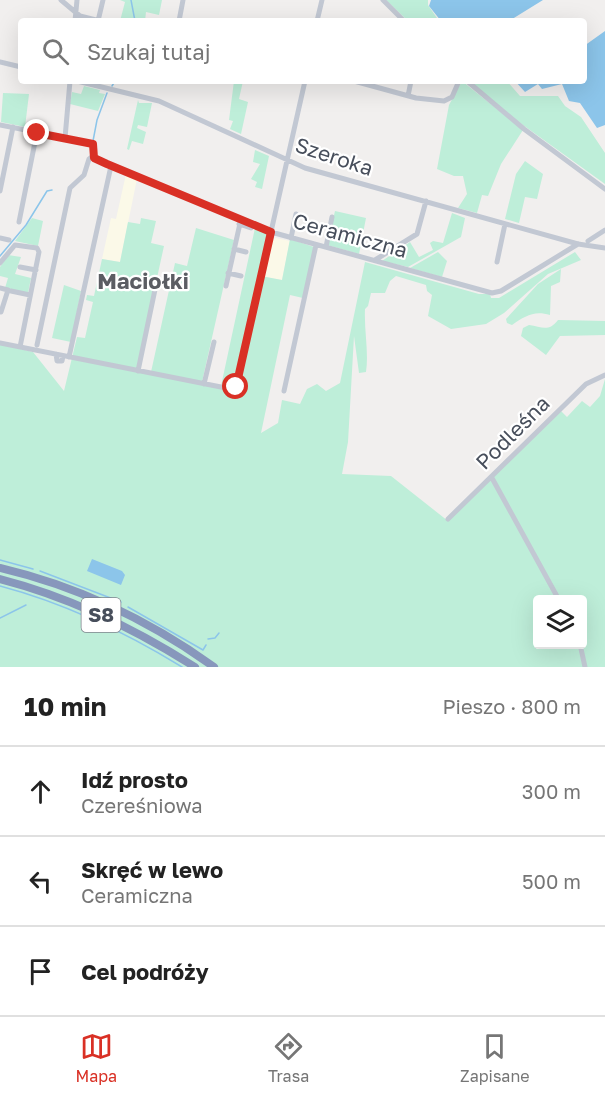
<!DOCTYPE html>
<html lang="pl">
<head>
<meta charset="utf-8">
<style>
	body { margin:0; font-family:"Golos Text",sans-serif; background:#f2f2f2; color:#222 }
	.controls { position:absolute; right:18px; bottom:18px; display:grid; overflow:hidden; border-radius:6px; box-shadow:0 6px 24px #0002 }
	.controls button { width:54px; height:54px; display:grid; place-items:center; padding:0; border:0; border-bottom:2px solid #e0e0e0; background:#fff; color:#222; font:30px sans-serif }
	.stop { position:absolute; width:18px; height:18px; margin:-14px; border:4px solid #d93025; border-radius:50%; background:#fff }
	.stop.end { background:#d93025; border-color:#fff; box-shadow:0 2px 6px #0008 }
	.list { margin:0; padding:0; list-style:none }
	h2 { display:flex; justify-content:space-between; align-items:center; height:78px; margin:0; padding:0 24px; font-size:26px }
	h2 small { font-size:20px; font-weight:400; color:#767676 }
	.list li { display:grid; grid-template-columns:39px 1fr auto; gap:18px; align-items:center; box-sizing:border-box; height:90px; padding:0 24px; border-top:2px solid #e0e0e0 }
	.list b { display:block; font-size:22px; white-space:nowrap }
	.list p { margin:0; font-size:20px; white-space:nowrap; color:#767676 }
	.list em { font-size:20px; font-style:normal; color:#767676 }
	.icon { flex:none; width:33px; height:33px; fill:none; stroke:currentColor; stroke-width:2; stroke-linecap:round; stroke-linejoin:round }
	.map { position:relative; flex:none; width:605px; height:667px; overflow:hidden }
	.search { position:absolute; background:#fff; box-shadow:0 6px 24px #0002; left:18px; right:18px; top:18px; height:66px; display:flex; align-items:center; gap:15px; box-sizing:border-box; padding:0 21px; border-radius:6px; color:#767676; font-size:22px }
	.sheet { height:348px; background:#fff }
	nav { display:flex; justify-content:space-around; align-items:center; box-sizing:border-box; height:84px; border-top:2px solid #e0e0e0; background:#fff; font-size:16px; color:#767676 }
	nav a { display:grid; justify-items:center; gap:3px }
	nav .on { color:#d93025 }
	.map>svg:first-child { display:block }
	.commercial { fill:#fbf9e8 }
	.green { fill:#beeed9; fill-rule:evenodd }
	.water { fill:#8cc5ea }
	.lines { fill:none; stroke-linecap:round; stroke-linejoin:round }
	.stream { stroke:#8cc5ea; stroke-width:1.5 }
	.minor { stroke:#c2c8d3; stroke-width:5 }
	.highway { stroke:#8797bc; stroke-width:8 }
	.route { stroke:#d93025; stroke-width:8 }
	.labels { text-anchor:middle; stroke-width:4.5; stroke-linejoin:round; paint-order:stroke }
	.shield { fill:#fff; stroke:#7e838c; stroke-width:1.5 }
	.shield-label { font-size:20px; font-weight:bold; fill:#474e5b }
	.street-label { font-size:21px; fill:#474e5b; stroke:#fff }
	.neighbourhood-label { font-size:22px; font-weight:bold; fill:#5b5d63; stroke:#fff }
</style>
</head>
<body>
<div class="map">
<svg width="605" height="667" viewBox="0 0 605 667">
	<rect width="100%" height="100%" fill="#f1efee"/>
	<path class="commercial" d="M126 174 137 179 120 262 102 259 111 218 116 219Z
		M276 238 290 241 282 280 265 277 273 239Z"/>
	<path class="green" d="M120 0H162L159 15 146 12 145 21H120L125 2Z
		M386 0H428V5L439 21H408Z
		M234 81H243L239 99 248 102 241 134 230 129 233 121 229 120Z
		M462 81 523 130 501 164 488 196 482 195 477 213 458 208 467 194 463 176H454L437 169 449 105Z
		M469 81H507L520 96H558L565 106 581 117 605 153V184L516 120Z
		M84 86 100 90 99 93 105 94 98 111 70 104 72 92 81 94Z
		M3 93 29 94 25 127 1 122Z
		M138 100 139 103H152L147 127 138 125 137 128 146 132 143 144 132 141 129 150 127 149Z
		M255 150 269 156 262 189 255 187 257 182 251 179 260 164 253 162Z
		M525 161 543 174 537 199 525 197 519 223 505 219 516 174Z
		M335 211 366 218 359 254 327 245Z
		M452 213 465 218 461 237 408 267 382 261 410 242 419 257 433 250 430 243 433 241 443 243Z
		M32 218 43 221 38 246 15 241Z
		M141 218 156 221 151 243 164 246 137 369 151 372 175 263 187 266 196 228 234 240 202 382 221 386 255 228 270 234 261 276 282 280 290 239 314 247 303 298 290 295 261 433 278 423 282 400 300 404 307 389 317 384 326 391 340 383 365 262 479 294H490L491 298H499L575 252 581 260 548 274 504 313 486 324 451 329 428 316 432 295 427 291 426 285 396 276 390 281 385 293H371L368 306 365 309C364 331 369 352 366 372L359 373 354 336 348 442 342 474 391 476 448 521 561 411 567 417 582 401 590 407 600 396 605 379V667H0V344L33 352 64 391 77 337 85 338 93 302 86 300 87 295 94 296 102 259 120 262 128 222 140 224ZM538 600H582V644H538Z
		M438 252 447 261 442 277 410 268Z
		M8 255 21 257 15 274 31 278 28 293 5 288 8 278 0 276V267Z
		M561 269 560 282 551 286 550 315C534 310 525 316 512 325L507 323 506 319 538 284Z
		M64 285 81 291 71 342 52 338Z
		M558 320 605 321V335L560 336 546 355 521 336 523 328 529 325C542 327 549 332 558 320Z"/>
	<path class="water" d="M431 0H543L509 21H441L429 6Z
		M605 31V125L597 128 580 103 569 101 562 84 542 89 538 84 525 92 515 81H584V46Z
		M92 559 122 571 125 575 121 585 87 571Z"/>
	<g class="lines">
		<path class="stream" d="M131 0 135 21
			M112 86 115 81
			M93 141 97 120 107 93
			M0 256 26 225 47 191 52 190
			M0 560 33 569
			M40 571 121 602
			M0 586C64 603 125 632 182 667
			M128 607 203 650 206 645
			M0 618 26 605
			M208 639 215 638 219 633"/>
		<path class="minor" d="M61 0 80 16 100 21
			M383 0 404 21
			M75 21 77 0
			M98 21 103 0
			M179 21 183 0
			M317 21 322 0
			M0 62 21 67
			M77 81 159 101 305 168 578 244 605 248
			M354 81 416 98 444 101 452 97 459 81
			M467 81 524 129 605 189
			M408 96 411 81
			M0 125 91 143 94 146V158L107 164 271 232 492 293 501 291 578 244
			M65 138 70 81
			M0 191 13 127
			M19 222 37 132
			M239 224 251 228
			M0 238 9 240
			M291 238 296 214
			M588 241 605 230
			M326 247 332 217
			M234 249 246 252
			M375 260 417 234 426 201
			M497 262 505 224
			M0 263 15 245 37 248 39 252 20 347
			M20 267 36 270
			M228 273 241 276
			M226 286 241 219
			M0 288 8 290 1 312
			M11 291 30 295
			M0 343 231 389 236 387 305 81
			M37 345 70 188 84 175 89 159 93 156
			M56 354 57 361H62L63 356
			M69 357 111 166
			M138 371 157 280
			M204 384 214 342
			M284 391 316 245
			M492 478 559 600
			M448 519 586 384 605 375
			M580 644 585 667"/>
		<path class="highway" d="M0 568C77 586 150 621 214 667
			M0 579C70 597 134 628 195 667"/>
	</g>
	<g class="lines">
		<path class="route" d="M37 133 93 144 94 158 107 164 271 232 236 387"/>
	</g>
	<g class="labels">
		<rect class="shield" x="81.5" y="598" width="39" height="34" rx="4.5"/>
		<g class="shield-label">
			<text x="101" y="622">S8</text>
		</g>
		<g class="street-label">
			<text transform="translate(334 157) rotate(18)" y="7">Szeroka</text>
			<text transform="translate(350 236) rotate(15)" y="7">Ceramiczna</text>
			<text transform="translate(513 433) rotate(-45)" y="7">Podleśna</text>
		</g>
		<g class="neighbourhood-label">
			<text x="143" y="289">Maciołki</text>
		</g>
	</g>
</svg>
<div class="controls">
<button><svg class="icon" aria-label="layers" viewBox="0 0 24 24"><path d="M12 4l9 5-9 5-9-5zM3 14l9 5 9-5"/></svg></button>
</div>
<div class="stop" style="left:236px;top:387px"></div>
<div class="stop end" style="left:37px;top:133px"></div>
<div class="search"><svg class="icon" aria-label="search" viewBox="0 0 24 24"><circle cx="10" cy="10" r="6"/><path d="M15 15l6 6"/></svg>Szukaj tutaj</div>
</div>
<section class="sheet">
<h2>10 min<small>Pieszo · 800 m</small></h2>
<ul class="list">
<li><svg class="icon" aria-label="ahead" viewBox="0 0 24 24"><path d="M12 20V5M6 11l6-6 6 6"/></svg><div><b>Idź prosto</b><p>Czereśniowa</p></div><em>300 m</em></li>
<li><svg class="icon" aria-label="left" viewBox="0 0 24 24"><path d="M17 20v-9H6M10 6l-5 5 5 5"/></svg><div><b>Skręć w lewo</b><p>Ceramiczna</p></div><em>500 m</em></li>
<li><svg class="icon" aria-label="arrive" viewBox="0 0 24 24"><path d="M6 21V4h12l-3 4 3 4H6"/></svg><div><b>Cel podróży</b></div></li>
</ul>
</section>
<nav>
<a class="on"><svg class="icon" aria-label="map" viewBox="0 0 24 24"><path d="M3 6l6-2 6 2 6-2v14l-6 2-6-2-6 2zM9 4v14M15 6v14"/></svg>Mapa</a>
<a><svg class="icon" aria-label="directions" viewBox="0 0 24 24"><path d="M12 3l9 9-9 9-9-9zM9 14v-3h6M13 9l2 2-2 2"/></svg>Trasa</a>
<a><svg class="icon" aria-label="saved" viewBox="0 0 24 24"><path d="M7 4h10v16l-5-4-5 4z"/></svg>Zapisane</a>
</nav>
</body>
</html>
